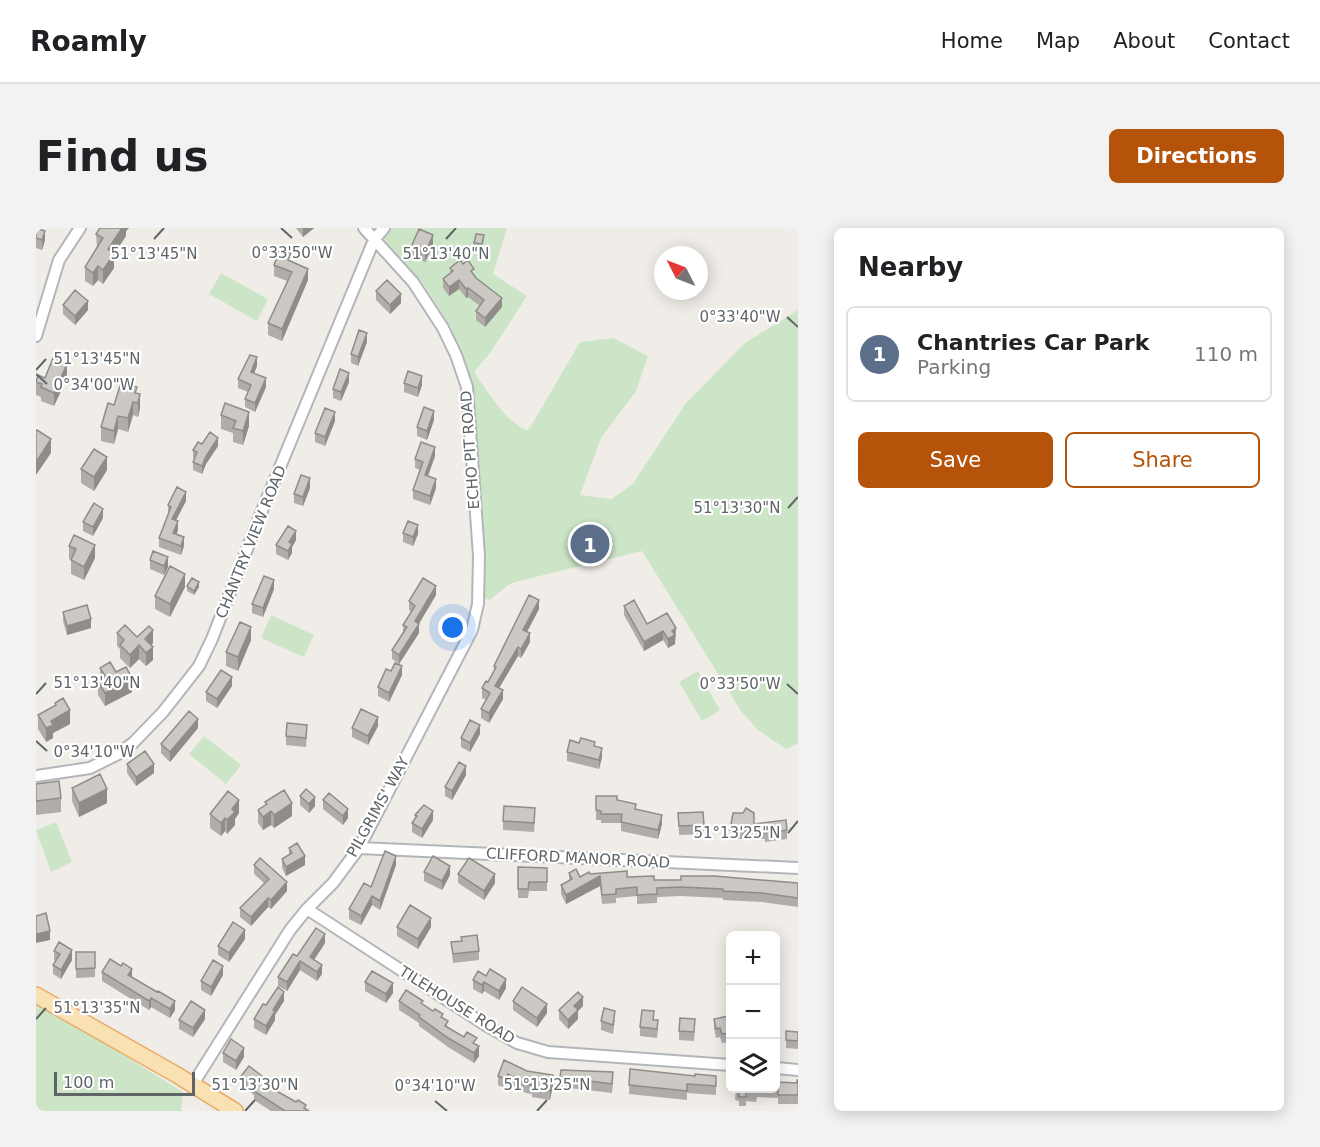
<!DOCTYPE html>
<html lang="en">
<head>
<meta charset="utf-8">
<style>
	body { margin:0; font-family:"DejaVu Sans",sans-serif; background:#f2f2f2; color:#202124 }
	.controls { position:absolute; right:18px; bottom:18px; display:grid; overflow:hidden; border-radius:9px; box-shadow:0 3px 15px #0003 }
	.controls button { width:54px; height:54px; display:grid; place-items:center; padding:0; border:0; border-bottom:2px solid #e0e0e0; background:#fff; color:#202124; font:30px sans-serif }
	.compass { position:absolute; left:618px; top:18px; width:54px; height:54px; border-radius:50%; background:#fff; box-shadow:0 3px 15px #0003; rotate:312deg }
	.scale { position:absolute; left:18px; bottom:15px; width:141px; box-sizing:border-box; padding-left:6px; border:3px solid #5f6467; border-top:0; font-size:16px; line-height:21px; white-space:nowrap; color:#5f6467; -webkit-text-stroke:4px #fff; paint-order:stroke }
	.you { position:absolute; left:417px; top:400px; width:21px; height:21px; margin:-15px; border:4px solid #fff; border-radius:50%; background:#1a73e8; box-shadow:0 0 0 9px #1a73e833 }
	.badge { display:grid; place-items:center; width:39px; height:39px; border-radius:50%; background:#b45309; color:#fff; font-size:20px; font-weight:700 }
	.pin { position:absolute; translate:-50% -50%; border:3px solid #fff; box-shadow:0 2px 6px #0006 }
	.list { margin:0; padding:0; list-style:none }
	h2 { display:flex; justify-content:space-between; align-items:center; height:78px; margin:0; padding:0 24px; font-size:26px }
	h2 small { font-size:20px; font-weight:400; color:#757577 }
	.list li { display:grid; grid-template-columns:39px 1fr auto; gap:18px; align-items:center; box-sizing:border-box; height:96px; margin:0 12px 12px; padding:0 12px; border:2px solid #e0e0e0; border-radius:9px }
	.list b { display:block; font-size:22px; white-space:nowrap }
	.list p { margin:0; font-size:20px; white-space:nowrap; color:#757577 }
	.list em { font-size:20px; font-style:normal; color:#757577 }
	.actions { display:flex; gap:12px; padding:18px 24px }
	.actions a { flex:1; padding:14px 0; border:2px solid #b45309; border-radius:9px; text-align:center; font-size:21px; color:#b45309 }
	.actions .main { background:#b45309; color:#fff }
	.icon { flex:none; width:33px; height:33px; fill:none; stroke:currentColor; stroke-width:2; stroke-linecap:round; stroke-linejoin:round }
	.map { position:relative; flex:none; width:762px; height:883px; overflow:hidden; border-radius:9px }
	header { display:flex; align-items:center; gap:36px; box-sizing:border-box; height:84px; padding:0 30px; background:#fff; border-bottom:2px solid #e0e0e0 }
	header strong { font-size:28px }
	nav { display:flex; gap:33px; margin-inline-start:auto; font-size:21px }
	.intro { display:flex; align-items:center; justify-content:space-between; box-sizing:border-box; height:144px; padding:0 36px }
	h1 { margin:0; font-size:42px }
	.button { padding:15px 27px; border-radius:9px; background:#b45309; color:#fff; font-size:21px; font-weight:700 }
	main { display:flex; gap:36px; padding:0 36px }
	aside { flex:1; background:#fff; border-radius:9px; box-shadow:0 3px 15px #0003 }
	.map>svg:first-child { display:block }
	.green { fill:#cce5c7 }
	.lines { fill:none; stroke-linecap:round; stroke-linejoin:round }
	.minor-casing { stroke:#b3b6b9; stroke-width:14 }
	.primary-casing { stroke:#e8ad69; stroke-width:18 }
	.minor { stroke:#fff; stroke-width:10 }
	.primary { stroke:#fae1b3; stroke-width:15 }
	.wall { fill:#afaca9 }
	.shaded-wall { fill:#8f8c89 }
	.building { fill:#ccc8c4; stroke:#8f8c89; stroke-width:1.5 }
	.ticks { fill:none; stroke:#5f6467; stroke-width:2 }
	.labels { text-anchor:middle; stroke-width:4.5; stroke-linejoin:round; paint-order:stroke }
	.street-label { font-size:15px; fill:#5f6467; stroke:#fff }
	.ticks-label { font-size:15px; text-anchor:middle; fill:#5f6467; stroke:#fff; stroke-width:4.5; stroke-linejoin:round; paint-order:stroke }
</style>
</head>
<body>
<header>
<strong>Roamly</strong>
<nav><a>Home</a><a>Map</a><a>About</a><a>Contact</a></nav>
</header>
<div class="intro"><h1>Find us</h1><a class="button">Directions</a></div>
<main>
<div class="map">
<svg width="762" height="883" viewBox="0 0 762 883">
	<rect width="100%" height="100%" fill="#f0ede8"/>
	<path class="green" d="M355 0H471L457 46 491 68 454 125 438 144C450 161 471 196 491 202L495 198 544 114 577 110 612 128 600 163 565 210 544 267 575 271 596 257 650 175 709 115 762 82V515L750 521 722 502 705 483 606 323 483 353 472 357 454 372 447 370 449 342 440 232V187L432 147 415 99 386 54 353 18 348 10Z
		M185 45 232 71 221 93 173 66Z
		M235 387 278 407 268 429 225 410Z
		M662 443 684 482 666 493 643 454Z
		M168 508 205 537 190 556 153 526Z
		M20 594 36 634 15 644 0 602Z
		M0 773 147 864 145 883H0Z"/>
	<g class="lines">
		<defs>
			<path id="minor" d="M0 108 23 32 44 0
				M0 548 54 540 82 526 97 515 127 484 163 438 176 411 225 285 338 12 348 0
				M323 620 762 640
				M271 681 451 798 481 815 512 824 694 837
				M740 840 762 842
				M157 856 254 702 271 681 297 655 323 620 436 402 442 376 443 328 431 159 420 127 407 100 394 80 377 54 328 0"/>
			<path id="primary" d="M0 767 141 847 199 883"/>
		</defs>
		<use href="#minor" class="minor-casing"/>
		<use href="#primary" class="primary-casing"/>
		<use href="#minor" class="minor"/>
		<use href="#primary" class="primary"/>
	</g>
	<path class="wall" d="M0 0 9 12 6 22 0 20Z
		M64 0H93L90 3V8L78 26V40L67 56 62 52 57 58 49 53V39L61 20 60 6Z
		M260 0H278L267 9Z
		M448 12 446 21 438 19V15Z
		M397 17 389 34 375 28V19Z
		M255 34 272 52 246 113 232 107V95L251 53 238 48V37Z
		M427 36 438 47 466 79 449 99 440 92V83L444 78 432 69 430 70 423 61 413 68 407 60V51L414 45V40Z
		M340 63 365 75 354 86 340 72Z
		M27 77 52 82 39 97 27 86Z
		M331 114 322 138 315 135V126Z
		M221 138 218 145 230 159 219 184 209 179V171L212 164 202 160V151Z
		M9 150H31L18 178 5 173V169L0 167V152Z
		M313 154 305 173 297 170V161Z
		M368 155 386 157 382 169 368 164Z
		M101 166 104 180 102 189 97 187 92 204 82 201 78 216 65 213V199L78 177Z
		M185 187 213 198 207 217 197 214V205L185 201Z
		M398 192 391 212 381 208V199Z
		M299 193 289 218 279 214V205Z
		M166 216 182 218 170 236 166 246 157 242V234L158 230H157V222Z
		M399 228 392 248 400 260 394 277 377 271V262L384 242 379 240V231Z
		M45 241 71 242 58 263 45 255Z
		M274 260 267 278 258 275V266Z
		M150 273 140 292 142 302 141 306 148 318 145 327 123 319V310L132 286V277Z
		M67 290 57 308 47 303V294Z
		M367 305 382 306 377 318 367 314Z
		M260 312 256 319V325L252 332 240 326V317Z
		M33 318 59 330 48 352 35 346V332L33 331Z
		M114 332 132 339 128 347 114 341Z
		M151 358 163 359 158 367 151 363Z
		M149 359 134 389 119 381V368Z
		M238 361 227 389 216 385V376Z
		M400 367 383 396V405L363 436 356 431V422L367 405V397L375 384 373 382V373Z
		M588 378 611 396 640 409 639 410V416L632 420 627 412 608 423 588 387Z
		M503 381 491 404 494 414 485 430 482 428 463 460 467 471 453 495 445 490V481L450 472 446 470V460L452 454 458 443V438Z
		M27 384 55 400 31 407 27 393Z
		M81 405 101 409 117 415 115 418 117 432 110 438 103 431 94 440 84 430V421L81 418Z
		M215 412 202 443 190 438V424Z
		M64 440 80 444 96 464 69 478 62 467V453L64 452Z
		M366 447 353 474 342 468V459Z
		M196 458 181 480 170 473V464Z
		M19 475 34 496 17 505V510L10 514 2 501V487L19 478Z
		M342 498 332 517 316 509V500Z
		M162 500 134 534 125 525V516Z
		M271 506 270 519 250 517V508Z
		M444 506 434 524 425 519V510Z
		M531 524 566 529 563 541 531 533Z
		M91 536 118 545 100 558 91 545Z
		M430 547 416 572 409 568V559Z
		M0 556 25 570V584L0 587Z
		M36 560 71 575 43 589 36 573Z
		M264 568 279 578 273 585 264 577Z
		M560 568 581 572 626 596 622 611 585 603V595H565V592H560Z
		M287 572 312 590 307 597 287 581Z
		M229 574 256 588 238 600 235 597 227 602 222 595V582L229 577Z
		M667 584 668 606 643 607 642 585Z
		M203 585 199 591V597L191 606 189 603 185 608 174 600V586Z
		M379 587 397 592 386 610 376 604V595L379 591Z
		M499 589 498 604 467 602V593Z
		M718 596 751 602V611L729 614V611H694V602Z
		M253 620 269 637 250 648 246 640V631L253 627Z
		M218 637 251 663 235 681 232 679 215 698 204 689V680L229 656 218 646Z
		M360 637 344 682 336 677 325 697 313 691V681L335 659Z
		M482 639 511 640V663H493L492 670H482Z
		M388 644 414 647 406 662 388 653Z
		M533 645 544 649 554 646 591 649 618 652 762 655V679L726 674 687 672V670L645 668 621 669V675L601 676V668L580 670V675L566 676 564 658 530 676 525 666V657L533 652Z
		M422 646 459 655 448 672 422 655Z
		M361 699H395L382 721 361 708Z
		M425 709 443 723V732L417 735 415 714 425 713Z
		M209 711 193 734 182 727V718Z
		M289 715 278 732 286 746 281 753 264 742 251 763 242 758V749L261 728Z
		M18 723 36 732 25 751 17 746V737L20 733 18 732Z
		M40 724H59V749L40 750Z
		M66 744 96 750 139 782 134 790 115 779 113 782 66 753Z
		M187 747 175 768 165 762V753Z
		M437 752 470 760 463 772 448 763 446 766 437 761Z
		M329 754 357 765 350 775 329 763Z
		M248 773 239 787V792L230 807 218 800V791L230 777Z
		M363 773 387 776 407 790 412 799 441 818 443 828 438 835 412 819 383 798V795L363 782Z
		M477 773 511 785 501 799 477 782Z
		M547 778 542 783V791L532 801 523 791V782Z
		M169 791 157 809 143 801V792Z
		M678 791 694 797V814L686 815 684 809 680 810 678 800Z
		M579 792 577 806 565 802V793Z
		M618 792 622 801 621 810 604 808V799Z
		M659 800 658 813 643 812V803Z
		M762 804V821L750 820V812Z
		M187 825 208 829 200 842 187 834Z
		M468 832 517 857 514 872 496 869V866L490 865 472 855 469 860 462 857V848Z
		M594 841 680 857V867L651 865V872L593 866Z
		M205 848 226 853 273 883H235L218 872V867L205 857Z
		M524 849 577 854 576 865 524 859Z
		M762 852V876H742V870L721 869 720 874 710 873V878H703V873L699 872 700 861H721L761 855Z"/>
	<path class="shaded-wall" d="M86 0H93L90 3V8L72 35V21Z
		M267 0H278L267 9Z
		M9 3V12L6 22V12Z
		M397 7V17L389 34V25Z
		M78 26V40L67 56V42Z
		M62 38V52L57 58V45Z
		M272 41V52L246 113V101Z
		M423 52V61L413 68V59Z
		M432 60V69L430 70V61Z
		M365 66V75L354 86V77Z
		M466 70V79L449 99V90Z
		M52 73V82L39 97V88Z
		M331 105V114L322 138V129Z
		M221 129V138L215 153V144Z
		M31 136V150L18 178V165Z
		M313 145V154L305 173V164Z
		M386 148V157L382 169V160Z
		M230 150V159L219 184V175Z
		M104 166V180L102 189V175Z
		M97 174V187L92 204V190Z
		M398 183V192L391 212V203Z
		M213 184V198L207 217V203Z
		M299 184V193L289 218V209Z
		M82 188V201L78 216V203Z
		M182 210V218L170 236 166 246V238L170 228Z
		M15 211V225L0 247V234Z
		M399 219V228L389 256V247Z
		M71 229V242L58 263V249Z
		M274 250V260L267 278V269Z
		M400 251V260L394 277V268Z
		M150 264V273L136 300V291Z
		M67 281V290L57 308V299Z
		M142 293V302L137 314V305Z
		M382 297V306L377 318V309Z
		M260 303V312L256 319V325L252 332 253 314Z
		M148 309V318L145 327V318Z
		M59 317V330L48 352V339Z
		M132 329V339L128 347V338Z
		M149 346V359L134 389V376Z
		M238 352V361L227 389V380Z
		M163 354V359L158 367V363Z
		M400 358V367L379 402V393Z
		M503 372V381L487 411V402Z
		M55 391V400L31 407V398Z
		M383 396V405L363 436V427Z
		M215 399V412L202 443V429Z
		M640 400 639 416 632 420V411L636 403Z
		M117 402V415L109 424V411Z
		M627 403V412L608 423V414Z
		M494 405V414L485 430V421Z
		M103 417V431L94 440V427Z
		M117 419V432L110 438V425Z
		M482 419V428L459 467V458Z
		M366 438V447L353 474V465Z
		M196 449V458L181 480V471Z
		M96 450V464L69 478V465Z
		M467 462V471L453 495V485Z
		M34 482V496L17 505V510L10 514V500L15 493Z
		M342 489V498L332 517V508Z
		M162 491V500L134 534V524Z
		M444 497V506L434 524V515Z
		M566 520V529L563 541V532Z
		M118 536V545L100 558V549Z
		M430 538V547L416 572V563Z
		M71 561V575L43 589V575Z
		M279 569V578L273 585V576Z
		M203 572V585L199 591V597L191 606V592L196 581Z
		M256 575V588L238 600V587Z
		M312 581V590L307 597V588Z
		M235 583V597L227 602V589Z
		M397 583V592L386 610V601Z
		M626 587V596L622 611V602Z
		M189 590V603L185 608V595Z
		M269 628V637L250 648V639Z
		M360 628V637L344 682V673Z
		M414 638V647L406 662V653Z
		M459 646V655L448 672V663Z
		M564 648V658L530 676V667Z
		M251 654V663L235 681V672Z
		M336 668V677L325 697V688Z
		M232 670V679L215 698V689Z
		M395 690V699L382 721V711Z
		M209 702V711L193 734V725Z
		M14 703V712L0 715V706Z
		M289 706V715L274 738V729Z
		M36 722V732L25 751V742Z
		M264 733V742L251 763V754Z
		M286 737V746L281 753V744Z
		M187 738V747L175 768V759Z
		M96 741V750L92 747Z
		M470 751V760L463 772V763Z
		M448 754V763L446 766V757Z
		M357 755V765L350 775V766Z
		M248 764V773L239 787V792L230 807V798L237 782Z
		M547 769V778L542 783V791L532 801V792L538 778Z
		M115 770V779L113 782V773Z
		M139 773V782L134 790V781Z
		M511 776V785L501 799V790Z
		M169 782V791L157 809V800Z
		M443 818V828L438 835V825Z
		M208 820V829L200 842V833Z
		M472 846V855L469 860V851Z
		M517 847V857L514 872V863Z"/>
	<path class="building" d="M0 0 9 3 6 12 0 10Z
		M64 0H86L72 21 78 26 67 42 62 38 57 45 49 39 67 10 60 6Z
		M383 1 397 7 389 25 375 19Z
		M440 6 448 7 446 16 438 15Z
		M244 21 255 25 252 32 272 41 246 101 232 95 256 44 238 37Z
		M424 32 427 36 432 32 438 41 435 43 440 50 466 70 449 90 440 83 448 72 432 60 430 61 423 52 413 59 407 51 417 43 414 40Z
		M351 52 365 66 354 77 340 63Z
		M39 62 52 73 39 88 27 77Z
		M323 102 331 105 322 129 315 126Z
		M214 127 221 129 215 144 230 150 219 175 209 171 215 157 202 151Z
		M17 130 31 136 18 165 5 159 6 156 0 154 2 147 9 150Z
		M304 141 313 145 305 164 297 161Z
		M372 143 386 148 382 160 368 155Z
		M85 155 101 159 99 165 104 166 102 175 97 174 92 190 82 188 78 203 65 199 72 175 78 177Z
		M189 175 213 184 207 203 197 200 200 193 185 187Z
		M388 179 398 183 391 203 381 199Z
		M289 180 299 184 289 209 279 205Z
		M1 202 15 211 0 234V204Z
		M174 204 182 210 170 228 166 238 157 234 161 224 157 222 162 214 166 216Z
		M385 214 399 219 389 247 400 251 394 268 377 262 387 234 379 231Z
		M58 221 71 229 58 249 45 241Z
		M265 247 274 250 267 269 258 266Z
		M141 259 150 264 136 291 142 293 137 305 148 309 145 318 123 310 135 279 132 277Z
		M58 275 67 281 57 299 47 294Z
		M372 293 382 297 377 309 367 305Z
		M252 298 260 303 253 314 256 316 252 323 240 317Z
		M38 307 59 317 48 339 35 332 40 321 33 318Z
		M117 323 132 329 128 338 114 332Z
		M134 338 149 346 134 376 119 368Z
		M228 348 238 352 227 380 216 376Z
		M156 350 163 354 158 363 151 358Z
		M387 350 400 358 379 393 383 396 363 427 356 422 371 399 367 397 379 378 373 373Z
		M493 367 503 372 487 402 494 405 485 421 482 419 459 458 467 462 453 485 445 481 454 465 446 460 450 453 452 454 460 439 458 438Z
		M598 372 611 396 631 385 640 400 636 403 639 407 632 411 627 403 608 414 588 378Z
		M51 377 55 391 31 398 27 384Z
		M204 394 215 399 202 429 190 424Z
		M89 397 101 409 113 398 117 402 109 411 117 419 110 425 103 417 94 427 84 417 88 412 81 405Z
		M74 434 80 444 90 439 96 450 69 465 62 453 70 449 64 440Z
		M359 435 366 438 353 465 342 459 350 441 355 443Z
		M185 442 196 449 181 471 170 464Z
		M27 470 34 482 15 493 17 497 10 500 2 487 20 477 19 475Z
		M325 481 342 489 332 508 316 500Z
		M153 483 162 491 134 524 125 516Z
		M434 492 444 497 434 515 425 510Z
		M251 495 271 497 270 510 250 508Z
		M545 510 559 514 558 518 566 520 563 532 531 524 534 512 543 515Z
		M109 523 118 536 100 549 91 536Z
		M423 534 430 538 416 563 409 559Z
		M64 546 71 561 43 575 36 560Z
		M23 553 25 570 0 573V556Z
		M270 561 279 569 273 576 264 568Z
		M248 562 256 575 238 587 235 583 227 589 222 582 231 576 229 574Z
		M192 563 203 572 196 581 199 584 191 592 189 590 185 595 174 586Z
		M293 565 312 581 307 588 287 572Z
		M560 568H581V572L600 576 599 581 626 587 622 602 585 594 586 586H565V583L560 582Z
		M388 577 397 583 386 601 376 595 381 588 379 587Z
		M468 578 499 580 498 595 467 593Z
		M710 580 718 585V596L750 592 751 602 729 605V602H694L697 585H707Z
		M667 584 668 597 643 598 642 585Z
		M261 615 269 628 250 639 246 631 256 625 253 620Z
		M349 623 360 628 344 673 336 668 325 688 313 681 328 655 335 659Z
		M397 628 414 638 406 653 388 644Z
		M224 630 251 654 235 672 232 670 215 689 204 680 233 651 218 637Z
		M433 630 459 646 448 663 422 646Z
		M482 639 511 640V654H493L492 661H482Z
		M540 641 544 649 553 644 554 646 591 643V649L618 648V652H645V648H678L762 655V670L726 665 687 663V661L645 659 621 660V666L601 667V659L580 661V666L566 667 564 648 530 667 525 657 536 651 533 645Z
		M374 677 395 690 382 711 361 699Z
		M10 685 14 703 0 706V688Z
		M197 694 209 702 193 725 182 718Z
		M280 700 289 706 274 729 286 737 281 744 264 733 251 754 242 749 257 726 261 728Z
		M441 707 443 723 417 726 415 714 426 713 425 709Z
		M23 714 36 722 25 742 17 737 24 726 18 723Z
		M40 724H59V740L40 741Z
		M74 731 85 738 87 735 96 741 92 747 121 764 122 763 139 773 134 781 115 770 113 773 66 744Z
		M177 732 187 738 175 759 165 753Z
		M454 741 470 751 463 763 448 754 446 757 437 752 442 743 450 748Z
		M336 743 357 755 350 766 329 754Z
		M242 759 248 764 237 782 239 783 230 798 218 791 227 776 230 777Z
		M486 759 511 776 501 790 477 773Z
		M370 762 387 773 385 775 397 783 399 781 407 786 405 789 412 793 409 798 428 809 431 804 441 810 437 815 443 818 438 825 412 810 383 789 384 787 363 773Z
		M542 764 547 769 538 778 542 782 532 792 523 782Z
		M155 773 169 782 157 800 143 792Z
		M568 780 579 783 577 797 565 793Z
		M606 782 618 783 617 792H622L621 801 604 799Z
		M693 788 694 797V805L686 806 684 800 680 801 678 791Z
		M644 790 659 791 658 804 643 803Z
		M750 803 762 804V813L750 812Z
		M195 811 208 820 200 833 187 825Z
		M468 832 491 843 517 847 514 863 496 860 497 857 490 856 472 846 469 851 462 848Z
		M213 838 226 848 223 851 237 861 260 874 262 872 270 877 268 880 273 883H249L218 863 220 859 205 848Z
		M594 841 659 848V846L680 848V858L651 856V863L593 857Z
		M525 842 577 844 576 856 524 849Z
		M761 852H762V867H742V861H728H740V854L761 855Z
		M700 861H721L720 864H710V869H703V864L699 863Z"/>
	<path class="ticks" d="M245 0 256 10M118 11 128 0M410 11 420 0M751 89 762 99M0 142 10 131M0 146 11 156M752 280 762 269M751 456 762 466M0 466 10 455M0 513 11 523M752 605 762 593M0 791 10 780M399 873 411 883M209 883 219 872M501 883 511 872"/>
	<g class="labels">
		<g class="street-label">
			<text transform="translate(434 222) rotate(-94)" y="5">ECHO PIT ROAD</text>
			<text transform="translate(215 314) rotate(-68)" y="5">CHANTRY VIEW ROAD</text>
			<text transform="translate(342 579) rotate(-61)" y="5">PILGRIMS' WAY</text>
			<text transform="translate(542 630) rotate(3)" y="5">CLIFFORD MANOR ROAD</text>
			<text transform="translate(421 777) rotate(32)" y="5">TILEHOUSE ROAD</text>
		</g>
	</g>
	<g class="ticks-label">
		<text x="256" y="30">0°33'50"W</text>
		<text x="118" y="31">51°13'45"N</text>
		<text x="410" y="31">51°13'40"N</text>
		<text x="704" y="94">0°33'40"W</text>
		<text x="61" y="136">51°13'45"N</text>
		<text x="58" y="162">0°34'00"W</text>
		<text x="701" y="285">51°13'30"N</text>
		<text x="61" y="460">51°13'40"N</text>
		<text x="704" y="461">0°33'50"W</text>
		<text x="58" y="529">0°34'10"W</text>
		<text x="701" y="610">51°13'25"N</text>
		<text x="61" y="785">51°13'35"N</text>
		<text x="219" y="862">51°13'30"N</text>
		<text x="511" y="862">51°13'25"N</text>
		<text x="399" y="863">0°34'10"W</text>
	</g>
</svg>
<div class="controls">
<button>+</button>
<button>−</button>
<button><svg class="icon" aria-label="layers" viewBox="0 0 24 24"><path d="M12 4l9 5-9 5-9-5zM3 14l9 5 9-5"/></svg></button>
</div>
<svg class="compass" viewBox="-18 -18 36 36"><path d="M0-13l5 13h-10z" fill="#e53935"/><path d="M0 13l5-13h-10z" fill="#757577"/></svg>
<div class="scale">100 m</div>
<div class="you"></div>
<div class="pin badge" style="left:554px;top:316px;background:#5c6f8a">1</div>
</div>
<aside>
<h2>Nearby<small></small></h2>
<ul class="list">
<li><span class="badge" style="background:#5c6f8a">1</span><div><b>Chantries Car Park</b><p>Parking</p></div><em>110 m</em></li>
</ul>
<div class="actions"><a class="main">Save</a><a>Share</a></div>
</aside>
</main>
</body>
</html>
